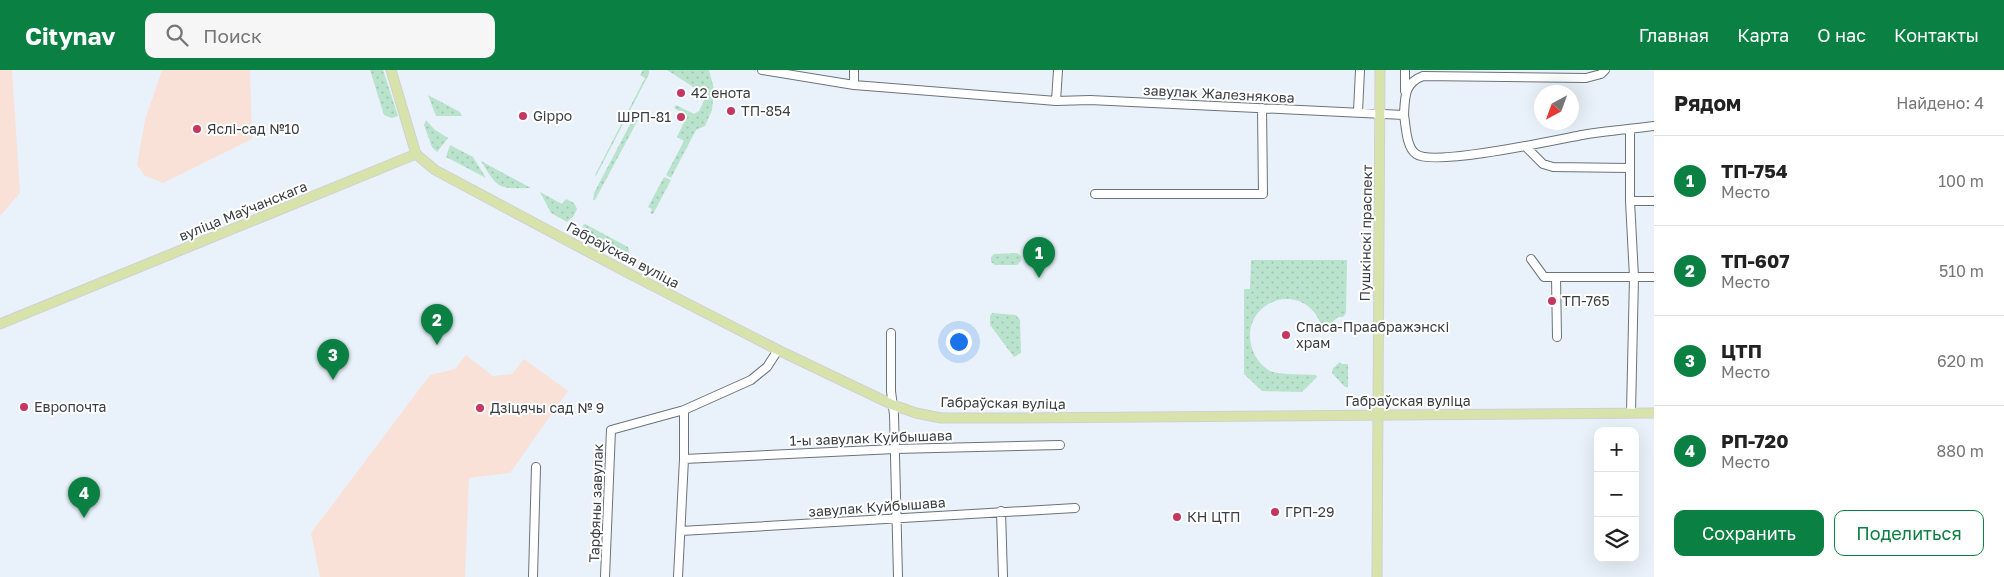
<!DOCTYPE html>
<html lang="ru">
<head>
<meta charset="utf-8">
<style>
	body { margin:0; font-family:"Golos Text",sans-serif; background:#f6f6f6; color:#222 }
	.controls { position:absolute; right:15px; bottom:15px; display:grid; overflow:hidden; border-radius:10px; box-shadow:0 5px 20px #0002 }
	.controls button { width:45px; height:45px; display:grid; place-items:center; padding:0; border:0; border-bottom:1px solid #e0e0e0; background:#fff; color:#222; font:25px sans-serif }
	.compass { position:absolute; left:1534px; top:15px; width:45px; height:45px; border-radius:50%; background:#fff; box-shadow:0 5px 20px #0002; rotate:221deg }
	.you { position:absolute; left:958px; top:271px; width:18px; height:18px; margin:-12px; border:4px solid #fff; border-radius:50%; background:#1a73e8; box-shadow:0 0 0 8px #1a73e833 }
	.badge { display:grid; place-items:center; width:32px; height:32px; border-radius:50%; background:#0b8043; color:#fff; font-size:16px; font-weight:700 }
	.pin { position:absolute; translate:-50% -41px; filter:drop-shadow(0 1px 2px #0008) }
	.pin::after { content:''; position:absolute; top:26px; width:18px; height:15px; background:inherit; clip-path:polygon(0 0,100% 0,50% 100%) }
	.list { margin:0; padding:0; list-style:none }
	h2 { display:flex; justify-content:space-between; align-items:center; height:65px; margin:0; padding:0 20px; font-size:21px }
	h2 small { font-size:16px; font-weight:400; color:#767676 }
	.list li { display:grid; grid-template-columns:32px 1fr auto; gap:15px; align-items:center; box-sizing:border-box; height:90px; padding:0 20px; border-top:1px solid #e0e0e0 }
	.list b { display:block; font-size:19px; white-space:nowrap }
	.list p { margin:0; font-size:16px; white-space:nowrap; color:#767676 }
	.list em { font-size:16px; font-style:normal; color:#767676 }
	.actions { display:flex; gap:10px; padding:15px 20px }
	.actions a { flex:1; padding:11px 0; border:1px solid #0b8043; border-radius:10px; text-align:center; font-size:18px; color:#0b8043 }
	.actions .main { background:#0b8043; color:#fff }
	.icon { flex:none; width:28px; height:28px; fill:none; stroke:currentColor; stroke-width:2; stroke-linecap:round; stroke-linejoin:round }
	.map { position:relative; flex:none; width:1654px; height:507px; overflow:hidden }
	header { display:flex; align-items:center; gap:30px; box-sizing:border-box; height:70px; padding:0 25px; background:#0b8043; color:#fff }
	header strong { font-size:24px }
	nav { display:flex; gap:28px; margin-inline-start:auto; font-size:18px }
	.search { width:350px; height:45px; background:#f6f6f6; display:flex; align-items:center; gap:12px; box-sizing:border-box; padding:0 18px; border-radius:10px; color:#767676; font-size:19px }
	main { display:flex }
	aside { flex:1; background:#fff }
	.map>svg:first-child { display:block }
	.education { fill:#f9e1d7 }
	.green { fill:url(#green-dots) }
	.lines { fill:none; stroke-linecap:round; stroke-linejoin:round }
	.minor-casing { stroke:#6b737a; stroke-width:10 }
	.major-casing { stroke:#d0d0d1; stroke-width:11 }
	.minor { stroke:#fff; stroke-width:8 }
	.major { stroke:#d8e3ac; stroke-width:9 }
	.poi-dot { fill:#c53761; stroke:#fff; stroke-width:2 }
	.labels { text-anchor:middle; stroke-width:4; stroke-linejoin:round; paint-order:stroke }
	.poi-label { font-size:14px; fill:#3a3d41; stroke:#fff; text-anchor:start }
	.street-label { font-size:14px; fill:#3a3d41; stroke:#fff }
</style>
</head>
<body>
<header>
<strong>Citynav</strong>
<div class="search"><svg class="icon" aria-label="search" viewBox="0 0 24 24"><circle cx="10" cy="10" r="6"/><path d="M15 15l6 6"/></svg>Поиск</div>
<nav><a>Главная</a><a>Карта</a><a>О нас</a><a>Контакты</a></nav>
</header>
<main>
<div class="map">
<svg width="1654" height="507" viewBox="0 0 1654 507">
	<defs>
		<pattern id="green-dots" width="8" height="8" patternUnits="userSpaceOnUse" patternTransform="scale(1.25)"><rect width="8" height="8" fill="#bae3cd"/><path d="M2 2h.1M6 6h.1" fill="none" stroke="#a1c4b1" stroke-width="1.8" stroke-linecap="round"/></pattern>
	</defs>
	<rect width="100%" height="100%" fill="#e9f2fa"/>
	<path class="education" d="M0 0H12L20 123 0 146Z
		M162 0H250L252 69 163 113 145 106 137 95 145 50Z
		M466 285 493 306 512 304 524 289 568 321 510 403 469 408 465 507H320L311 463 430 305 455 299Z"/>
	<path class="green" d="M370 0H383L398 46 392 48 384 45Z
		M643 0H649V4L596 106 595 105 645 8 640 5Z
		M667 0H709L714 19 712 40 705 56 696 60 671 108 666 105 684 71 677 67 687 46 674 38 676 35 694 44 699 41 704 31 701 22Z
		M428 25 460 42 462 46H436Z
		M635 45H638L639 48 595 130H593L594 123Z
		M426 50 434 59 448 68 437 82 432 77 424 55Z
		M450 75 473 87 486 108 446 87Z
		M481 91 531 118C498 119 498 119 481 91Z
		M664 107 671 110 653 144 650 143 652 139 648 137Z
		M540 122 562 134 566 129 574 133 577 139 573 147 567 152 551 143Z
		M585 154 628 177 630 185 584 162 583 155Z
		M1017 183 1021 186V191L1017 195H995L991 192V187L994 184Z
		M1251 190H1347L1346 243 1343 247H1338L1327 257H1322C1304 205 1235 233 1253 281 1256 289 1263 297 1270 301 1279 305 1304 304 1316 305L1317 307 1302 322 1262 321 1244 304V219H1250Z
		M992 243 1016 245 1020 250 1021 283 1014 287 990 255V246Z
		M1340 292 1342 294H1348V317H1345L1332 303 1333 298Z"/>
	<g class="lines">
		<defs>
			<path id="minor" d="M762 0 854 15 1056 31 1090 30 1404 45C1406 56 1406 77 1416 84 1433 97 1556 70 1582 65 1606 61 1630 59 1654 56
				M1405 0V21
				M854 15V0
				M1056 31 1058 0
				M1358 42 1360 0
				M1404 45C1405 27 1404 13 1423 6L1586 8 1601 4 1605 0
				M1630 59V131L1634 207 1631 342
				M1526 77 1543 94 1553 97 1629 98
				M1095 124H1263L1262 38
				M1630 131H1654
				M1531 189 1544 207H1654
				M1556 207 1557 267
				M891 263V321L894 345 898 507
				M684 389 895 379 1060 375
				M1001 441 1003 507
				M681 461 1075 438
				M533 507 536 397
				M605 507 611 360 684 340 751 310 767 297 778 280
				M678 507 684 389V340"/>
			<path id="major" d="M416 84 435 100 628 203 778 280 893 335 916 343 941 348H1020L1654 343
				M0 254 416 84 391 0
				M1377 507 1380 0"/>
		</defs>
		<use href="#minor" class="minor-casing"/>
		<use href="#major" class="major-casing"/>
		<use href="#minor" class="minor"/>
		<use href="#major" class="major"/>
	</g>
	<g class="poi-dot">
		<circle cx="681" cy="23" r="5"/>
		<circle cx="731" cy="41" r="5"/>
		<circle cx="523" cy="46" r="5"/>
		<circle cx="681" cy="47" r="5"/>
		<circle cx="197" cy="59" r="5"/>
		<circle cx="1552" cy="231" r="5"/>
		<circle cx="1286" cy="265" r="5"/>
		<circle cx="24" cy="337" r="5"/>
		<circle cx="480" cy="338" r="5"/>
		<circle cx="1275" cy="442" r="5"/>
		<circle cx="1177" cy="447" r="5"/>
	</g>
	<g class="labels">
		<g class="poi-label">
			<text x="691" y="28">42 енота</text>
			<text x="741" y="46">ТП-854</text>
			<text x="533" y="51">Gippo</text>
			<text x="671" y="52" text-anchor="end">ШРП-81</text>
			<text x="207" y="64">Яслі-сад №10</text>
			<text x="1562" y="236">ТП-765</text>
			<text x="1296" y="262">Спаса-Праабражэнскі<tspan x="1296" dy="16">храм</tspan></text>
			<text x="34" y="342">Европочта</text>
			<text x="490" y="343">Дзіцячы сад № 9</text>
			<text x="1285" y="447">ГРП-29</text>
			<text x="1187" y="452">КН ЦТП</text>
		</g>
		<g class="street-label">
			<text transform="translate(1219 24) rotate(3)" y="5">завулак Жалезнякова</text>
			<text transform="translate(243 141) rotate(-22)" y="5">вуліца Маўчанскага</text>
			<text transform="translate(1366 163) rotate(-89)" y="5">Пушкінскі праспект</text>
			<text transform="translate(623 185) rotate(28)" y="5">Габраўская вуліца</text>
			<text x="1408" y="336">Габраўская вуліца</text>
			<text transform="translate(1003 333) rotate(1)" y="5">Габраўская вуліца</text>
			<text transform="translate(871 368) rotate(-2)" y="5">1-ы завулак Куйбышава</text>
			<text transform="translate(596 433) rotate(-88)" y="5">Тарфяны завулак</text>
			<text transform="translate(877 437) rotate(-4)" y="5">завулак Куйбышава</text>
		</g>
	</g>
</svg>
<div class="controls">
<button>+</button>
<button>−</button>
<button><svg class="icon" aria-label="layers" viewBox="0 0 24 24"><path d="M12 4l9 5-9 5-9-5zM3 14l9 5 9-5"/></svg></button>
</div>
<svg class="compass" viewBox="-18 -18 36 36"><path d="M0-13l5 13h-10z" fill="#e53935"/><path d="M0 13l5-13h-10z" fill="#767676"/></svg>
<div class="you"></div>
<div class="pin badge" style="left:1039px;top:208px">1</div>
<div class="pin badge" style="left:437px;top:275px">2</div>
<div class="pin badge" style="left:333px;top:310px">3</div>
<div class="pin badge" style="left:84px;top:448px">4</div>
</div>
<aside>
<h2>Рядом<small>Найдено: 4</small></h2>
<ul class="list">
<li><span class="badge">1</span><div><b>ТП-754</b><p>Место</p></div><em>100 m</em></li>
<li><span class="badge">2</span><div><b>ТП-607</b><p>Место</p></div><em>510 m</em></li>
<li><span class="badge">3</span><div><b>ЦТП</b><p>Место</p></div><em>620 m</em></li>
<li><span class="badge">4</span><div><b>РП-720</b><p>Место</p></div><em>880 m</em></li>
</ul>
<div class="actions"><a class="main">Сохранить</a><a>Поделиться</a></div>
</aside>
</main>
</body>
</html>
